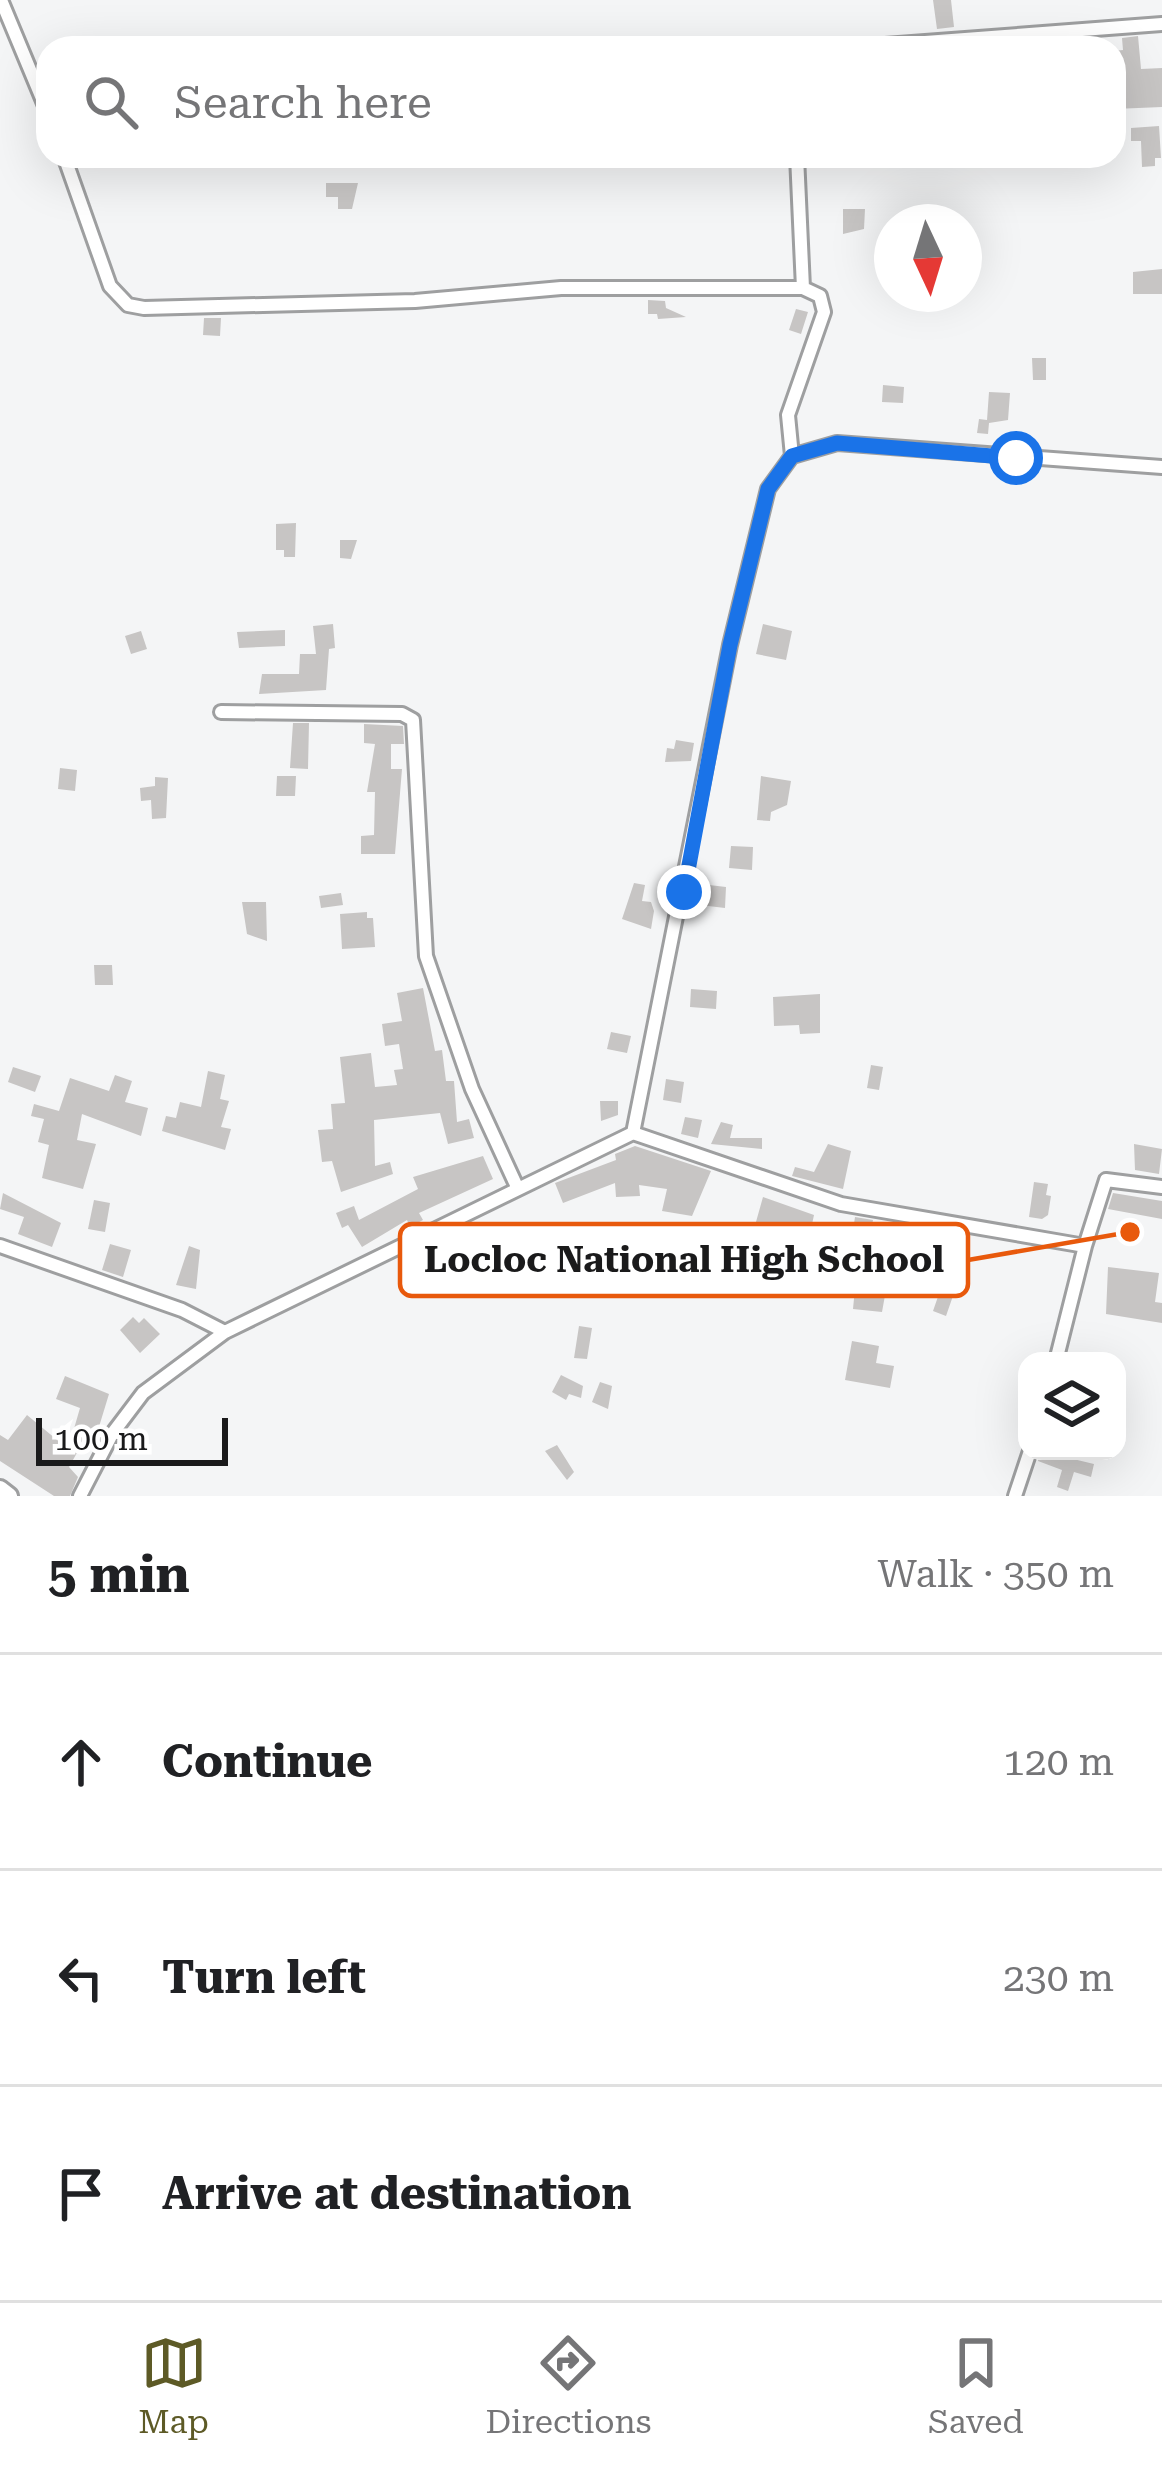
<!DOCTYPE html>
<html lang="en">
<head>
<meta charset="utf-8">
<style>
	body { margin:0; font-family:"Roboto Serif",serif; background:#f2f2f2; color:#202124 }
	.controls { position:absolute; right:36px; bottom:36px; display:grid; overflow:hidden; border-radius:24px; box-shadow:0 12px 48px #0002 }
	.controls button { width:108px; height:108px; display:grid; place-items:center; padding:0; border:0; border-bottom:3px solid #e0e0e0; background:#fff; color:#202124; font:60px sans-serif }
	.compass { position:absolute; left:874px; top:204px; width:108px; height:108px; border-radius:50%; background:#fff; box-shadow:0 12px 48px #0002; rotate:176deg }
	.scale { position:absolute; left:36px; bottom:30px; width:192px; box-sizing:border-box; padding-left:12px; border:6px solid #1a1a1b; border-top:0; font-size:33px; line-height:42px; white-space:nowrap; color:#1a1a1b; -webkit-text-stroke:9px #fff; paint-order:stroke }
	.stop { position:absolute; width:36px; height:36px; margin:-27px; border:9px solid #1a73e8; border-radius:50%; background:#fff }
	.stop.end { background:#1a73e8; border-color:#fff; box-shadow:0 3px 12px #0008 }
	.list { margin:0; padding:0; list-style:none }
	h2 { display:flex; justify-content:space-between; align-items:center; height:156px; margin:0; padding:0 48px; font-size:51px }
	h2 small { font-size:39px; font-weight:400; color:#757577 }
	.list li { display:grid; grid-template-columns:78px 1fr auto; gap:36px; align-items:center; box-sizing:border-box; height:216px; padding:0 48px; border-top:3px solid #e0e0e0 }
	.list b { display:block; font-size:45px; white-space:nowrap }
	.list em { font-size:39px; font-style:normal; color:#757577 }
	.icon { flex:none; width:66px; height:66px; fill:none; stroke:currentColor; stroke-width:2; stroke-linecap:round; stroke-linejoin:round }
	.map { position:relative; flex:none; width:1162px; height:1496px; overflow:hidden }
	.search { position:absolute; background:#fff; box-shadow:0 12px 48px #0002; left:36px; right:36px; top:36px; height:132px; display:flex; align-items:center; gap:30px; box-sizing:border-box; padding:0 42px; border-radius:36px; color:#757577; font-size:45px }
	.sheet { height:804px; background:#fff }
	nav { display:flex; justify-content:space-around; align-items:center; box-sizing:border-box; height:168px; border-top:3px solid #e0e0e0; background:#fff; font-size:33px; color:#757577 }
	nav a { display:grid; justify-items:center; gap:6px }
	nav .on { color:#5d5a26 }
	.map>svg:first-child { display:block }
	.building { fill:#c7c5c4 }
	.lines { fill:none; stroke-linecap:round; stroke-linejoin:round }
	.minor-casing { stroke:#9e9fa0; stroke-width:18 }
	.secondary-casing { stroke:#9e9fa0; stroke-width:22 }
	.minor { stroke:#fff; stroke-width:12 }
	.secondary { stroke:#fff; stroke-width:16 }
	.route { stroke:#1a73e8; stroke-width:15 }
	.leader { fill:none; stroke:#e8590c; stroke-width:4.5 }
	.callout-dot { fill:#e8590c; stroke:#fff; stroke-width:4.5 }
	.callout { fill:#fff; stroke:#e8590c; stroke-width:4.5 }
	.callout-label { font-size:36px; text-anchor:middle; font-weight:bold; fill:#1a1a1b }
</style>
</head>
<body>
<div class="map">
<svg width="1162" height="1496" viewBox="0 0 1162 1496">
	<rect width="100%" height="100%" fill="#f4f5f6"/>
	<path class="building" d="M933 0H951L954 27 937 29Z
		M1138 36 1141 69 1162 68V107L1114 109V51L1123 50 1122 38Z
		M1159 126 1161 158H1155V166L1142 167 1141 141H1131V128Z
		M326 183H358L352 209H338V197H326Z
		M843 209H865L864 229 843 234Z
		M1162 269V294H1133V272Z
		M648 300 665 301 666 308 686 317 658 319 657 314H648Z
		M796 309 808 312 801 334 789 330Z
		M204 318H221L220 336 203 335Z
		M1032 358H1046V380H1033Z
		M883 385 904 387 903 403 882 402Z
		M989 392 1010 393 1008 420 989 423 988 434 977 433 979 419 987 420Z
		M296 523 295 557H284V550H276V524Z
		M340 540H357L351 559 340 558Z
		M333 624 335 648 329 649 326 690 259 694 262 674H299L300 654H316L313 626Z
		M763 624 792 631 786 660 756 654Z
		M285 630V646L239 648 237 632Z
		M141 631 147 649 131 654 125 636Z
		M293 723H309L308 769 290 768Z
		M364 724 403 726 404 744H391V769H402L395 854H361V836L374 835 375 792H367L375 744 364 743Z
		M676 740 694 743 691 761 665 762 667 748 674 749Z
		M60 768 77 770 75 791 58 789Z
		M277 776H296L295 796H276Z
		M761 776 791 781 787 805 771 812 770 821 757 820Z
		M155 777 168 778 166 818 152 819 151 800 141 801 140 788 155 786Z
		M731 846 753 847 752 870 729 868Z
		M634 883 645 885 642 901 651 902 654 911 651 929 622 919Z
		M709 885 726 887 725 908 700 905Z
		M341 893 343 905 321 908 319 896Z
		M242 902H266L267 941 247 934Z
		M367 912V918H373L375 947 342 949 340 914Z
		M94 965H112L113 985H95Z
		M423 988 435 1051 442 1050 446 1081H454L457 1122 469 1119 474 1138 448 1144 440 1113 374 1120 375 1166 390 1162 393 1174 341 1192 332 1161 322 1162 318 1130 333 1129 331 1104 345 1103 340 1057 371 1053 375 1087 397 1085 394 1070 403 1069 399 1044 385 1046 382 1024 402 1021 397 993Z
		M691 989 717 991 716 1009 690 1007Z
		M820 994V1033L800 1034 799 1025 774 1026 773 997Z
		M611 1032 631 1036 627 1053 607 1049Z
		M871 1065 883 1067 879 1090 867 1088Z
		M13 1067 41 1076 35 1092 8 1082Z
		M208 1071 225 1075 220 1099 229 1101 221 1127 231 1129 225 1150 162 1131 166 1116 176 1118 180 1102 201 1107Z
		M115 1075 132 1081 125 1102 148 1108 141 1136 82 1114 77 1140 96 1144 83 1189 42 1178 49 1145 38 1142 44 1119 31 1116 34 1104 59 1111 70 1078 109 1091Z
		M666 1079 684 1082 681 1103 663 1100Z
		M600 1101H618V1115L601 1121Z
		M685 1117 702 1120 698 1138 681 1134Z
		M721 1122 733 1125 730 1138H762V1149L711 1144Z
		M828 1144 851 1151 843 1189 792 1176 795 1167 814 1172Z
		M1134 1144 1162 1149 1159 1174 1135 1170Z
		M635 1146 711 1171 692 1216 662 1211 667 1189 639 1185 640 1196 616 1197 615 1183 563 1203 555 1183 616 1160 615 1154Z
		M483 1156 493 1179 419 1213 423 1220 410 1227 407 1220 362 1247 348 1225 342 1228 336 1213 354 1206 359 1220 418 1189 413 1177Z
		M1034 1182 1048 1184 1046 1195 1051 1196 1048 1215 1042 1219 1029 1217Z
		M3 1193 61 1223 52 1247 18 1234 24 1217 0 1209Z
		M1113 1193 1162 1201V1219L1108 1209Z
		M763 1197 814 1215 811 1229 778 1224 776 1235 754 1229Z
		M94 1200 110 1203 105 1232 88 1229Z
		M855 1217 873 1220 869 1240 852 1237Z
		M110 1244 131 1250 123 1277 102 1270Z
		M189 1246 200 1250 196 1289 176 1285Z
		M873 1259 891 1262 882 1312 853 1309 855 1288 860 1278 870 1280Z
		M1108 1267 1159 1273 1155 1302 1162 1303V1323L1106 1314Z
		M941 1288 954 1293 946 1316 933 1311Z
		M133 1317 139 1323 144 1318 160 1334 140 1353 120 1330Z
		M579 1326 592 1328 587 1359 574 1358Z
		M852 1341 879 1346 876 1363 894 1366 890 1388 845 1380Z
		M561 1375 583 1386 581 1398 569 1394 566 1400 552 1392Z
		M65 1376 109 1394 98 1430 91 1428 69 1467 78 1477 70 1496H54L0 1461V1435L8 1440 27 1415 62 1444 71 1439 80 1408 56 1399Z
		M600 1382 612 1386 608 1409 592 1402Z
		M557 1445 574 1472 567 1480 545 1451Z
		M1040 1451 1094 1464 1091 1477 1074 1472 1068 1491 1057 1487 1062 1470 1038 1461Z"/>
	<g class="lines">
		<defs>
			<path id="minor" d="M1 0 48 113
				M845 48 1162 24
				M64 156 110 286 128 305 144 308 415 301 561 288H803L820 296 824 312 788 415 792 456
				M797 156 803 288
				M221 712 402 714 413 720 426 956 472 1089 518 1189
				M633 1133 730 645 768 489 792 456 837 443 1162 467
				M0 1246 182 1310 225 1332
				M1085 1246 1106 1180 1162 1187
				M80 1496 112 1434 143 1393 225 1332 633 1133 841 1204 1085 1246 1056 1361
				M1015 1496 1030 1451"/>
			<path id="secondary" d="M0 1489 9 1496"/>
		</defs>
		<use href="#minor" class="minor-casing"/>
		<use href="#secondary" class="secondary-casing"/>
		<use href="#minor" class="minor"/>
		<use href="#secondary" class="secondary"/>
	</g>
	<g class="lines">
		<path class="route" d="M684 892 730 645 768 489 792 456 837 443 1016 458"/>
	</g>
	<path class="leader" d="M1130 1232L968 1260"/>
	<circle class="callout-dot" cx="1130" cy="1232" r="12"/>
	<rect class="callout" x="400" y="1224" width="568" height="72" rx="12"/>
	<g class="callout-label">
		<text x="684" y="1272">Locloc National High School</text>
	</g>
</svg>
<div class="controls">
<button><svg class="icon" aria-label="layers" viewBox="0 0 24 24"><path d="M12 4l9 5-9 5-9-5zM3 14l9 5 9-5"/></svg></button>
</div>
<svg class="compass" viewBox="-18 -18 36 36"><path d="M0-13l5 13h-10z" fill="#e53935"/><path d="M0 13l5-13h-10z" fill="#757577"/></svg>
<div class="scale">100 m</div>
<div class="stop" style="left:1016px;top:458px"></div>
<div class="stop end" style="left:684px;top:892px"></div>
<div class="search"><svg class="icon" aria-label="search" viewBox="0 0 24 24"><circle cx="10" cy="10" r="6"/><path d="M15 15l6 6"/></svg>Search here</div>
</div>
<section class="sheet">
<h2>5 min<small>Walk · 350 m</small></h2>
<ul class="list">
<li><svg class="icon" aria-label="ahead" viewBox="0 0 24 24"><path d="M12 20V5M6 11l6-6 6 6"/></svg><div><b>Continue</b></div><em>120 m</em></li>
<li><svg class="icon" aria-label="left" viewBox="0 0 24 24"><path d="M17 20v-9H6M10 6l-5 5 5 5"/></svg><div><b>Turn left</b></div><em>230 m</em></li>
<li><svg class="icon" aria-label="arrive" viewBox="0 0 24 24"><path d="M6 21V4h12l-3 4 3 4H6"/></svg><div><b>Arrive at destination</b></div></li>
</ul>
</section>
<nav>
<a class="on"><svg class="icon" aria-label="map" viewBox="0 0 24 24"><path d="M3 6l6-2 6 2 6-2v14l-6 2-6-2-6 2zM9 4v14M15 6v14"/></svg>Map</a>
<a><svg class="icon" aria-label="directions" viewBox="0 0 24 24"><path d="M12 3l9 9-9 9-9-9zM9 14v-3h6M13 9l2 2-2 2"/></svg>Directions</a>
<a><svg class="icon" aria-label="saved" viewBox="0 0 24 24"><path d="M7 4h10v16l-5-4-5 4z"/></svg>Saved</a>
</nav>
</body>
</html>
